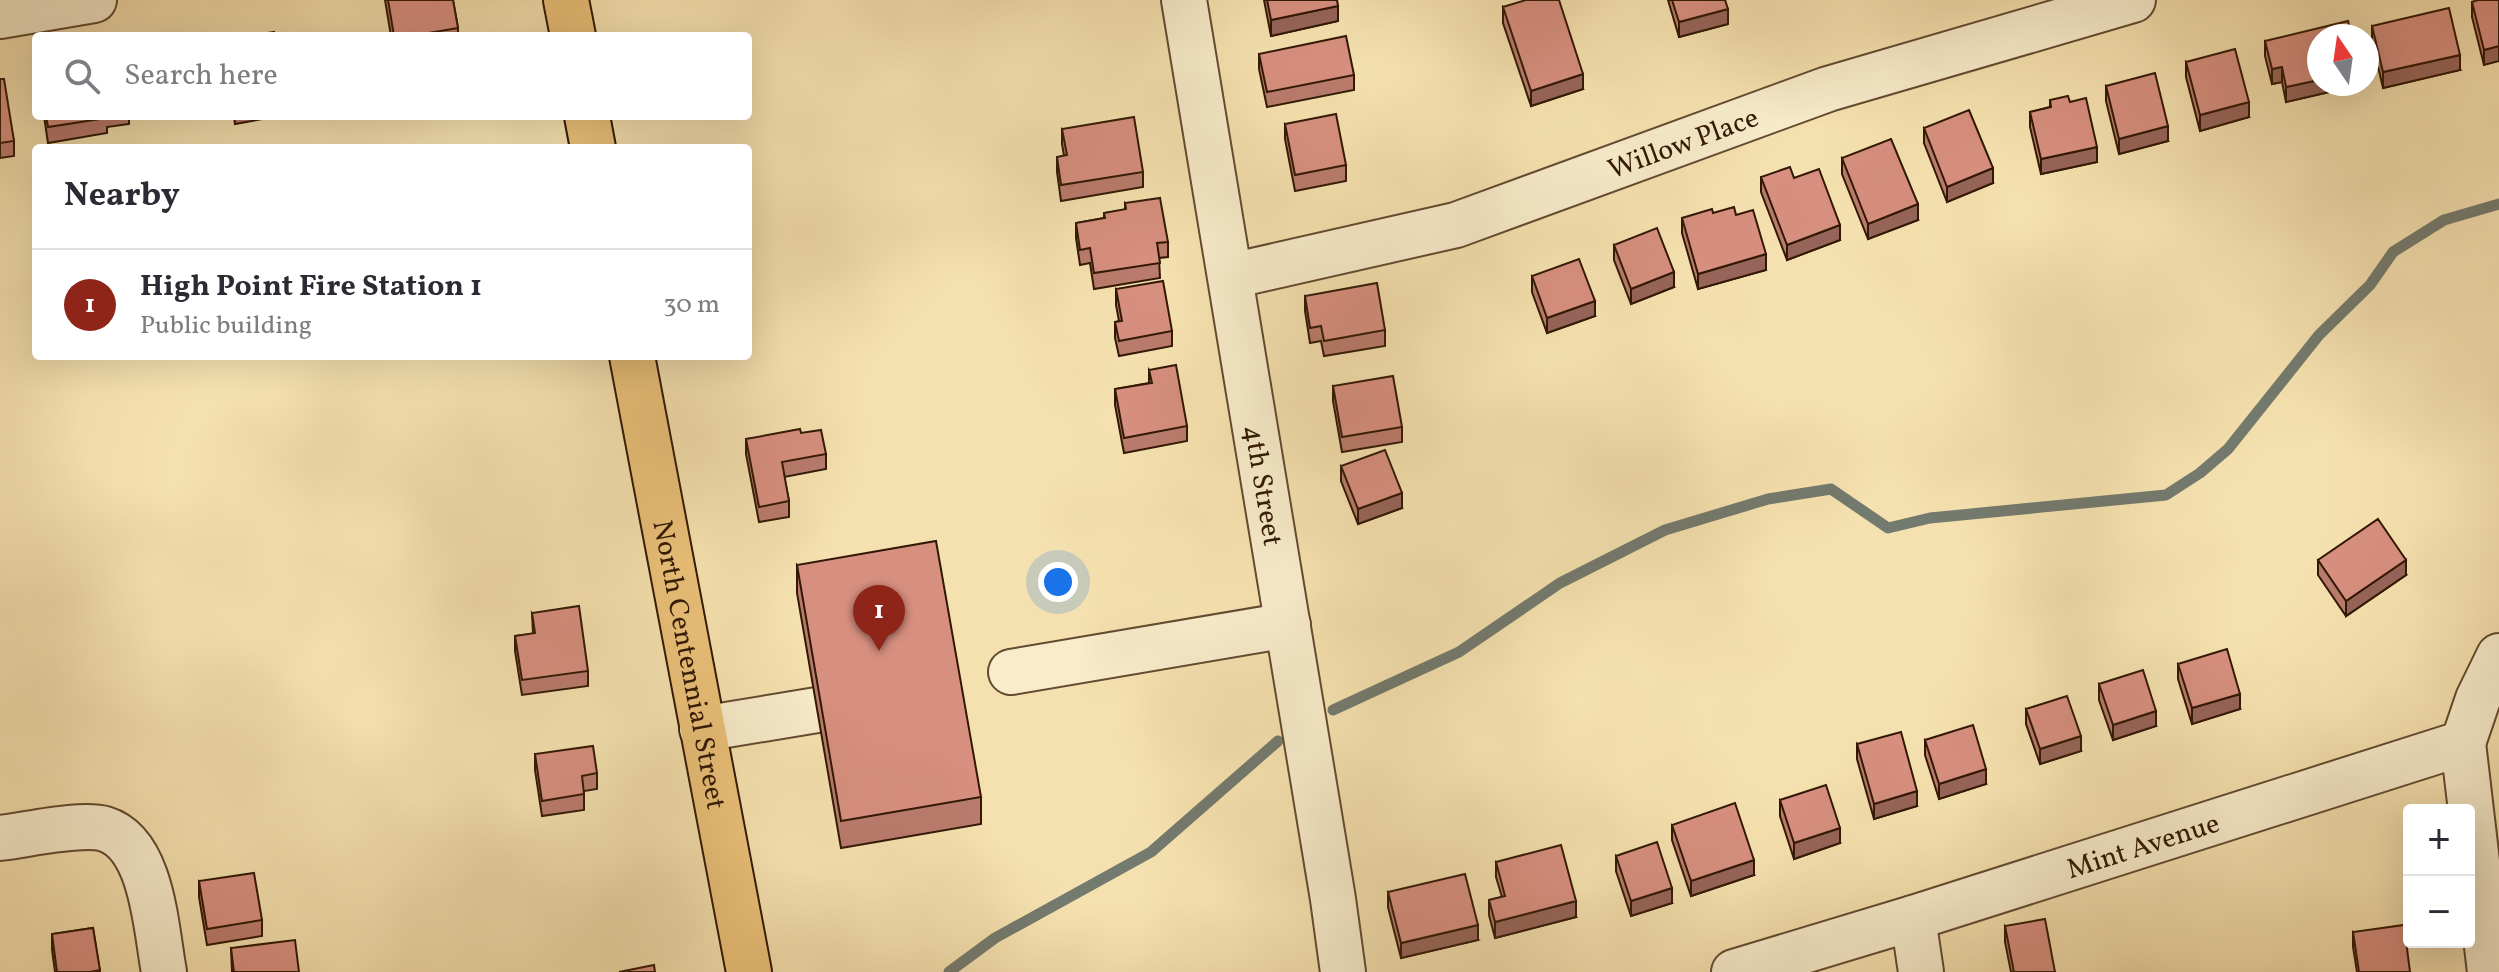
<!DOCTYPE html>
<html lang="en">
<head>
<meta charset="utf-8">
<style>
	body { margin:0; font-family:Vollkorn,serif; background:#f2f2f3; color:#2b2b33 }
	.controls { position:absolute; right:24px; bottom:24px; display:grid; overflow:hidden; border-radius:8px; box-shadow:0 8px 32px #0002 }
	.controls button { width:72px; height:72px; display:grid; place-items:center; padding:0; border:0; border-bottom:2px solid #e1e1e2; background:#fff; color:#2b2b33; font:40px sans-serif }
	.compass { position:absolute; left:2307px; top:24px; width:72px; height:72px; border-radius:50%; background:#fff; box-shadow:0 8px 32px #0002; rotate:347deg }
	.you { position:absolute; left:1058px; top:582px; width:28px; height:28px; margin:-20px; border:6px solid #fff; border-radius:50%; background:#1a73e8; box-shadow:0 0 0 12px #1a73e833 }
	.badge { display:grid; place-items:center; width:52px; height:52px; border-radius:50%; background:#8f2418; color:#fff; font-size:26px; font-weight:700 }
	.pin { position:absolute; translate:-50% -66px; filter:drop-shadow(0 2px 4px #0008) }
	.pin::after { content:''; position:absolute; top:42px; width:28px; height:24px; background:inherit; clip-path:polygon(0 0,100% 0,50% 100%) }
	.list { margin:0; padding:0; list-style:none }
	h2 { display:flex; justify-content:space-between; align-items:center; height:104px; margin:0; padding:0 32px; font-size:34px }
	h2 small { font-size:26px; font-weight:400; color:#7c7c81 }
	.list li { display:grid; grid-template-columns:52px 1fr auto; gap:24px; align-items:center; box-sizing:border-box; height:112px; padding:0 32px; border-top:2px solid #e1e1e2 }
	.list b { display:block; font-size:30px; white-space:nowrap }
	.list p { margin:0; font-size:26px; white-space:nowrap; color:#7c7c81 }
	.list em { font-size:26px; font-style:normal; color:#7c7c81 }
	.icon { flex:none; width:44px; height:44px; fill:none; stroke:currentColor; stroke-width:2; stroke-linecap:round; stroke-linejoin:round }
	.map { position:relative; flex:none; width:2499px; height:972px; overflow:hidden }
	.search { position:absolute; background:#fff; box-shadow:0 8px 32px #0002; left:32px; top:32px; width:720px; height:88px; display:flex; align-items:center; gap:20px; box-sizing:border-box; padding:0 28px; border-radius:8px; color:#7c7c81; font-size:30px }
	.panel { position:absolute; background:#fff; box-shadow:0 8px 32px #0002; left:32px; top:144px; width:720px; height:216px; border-radius:8px }
	.map>svg:first-child { display:block }
	.lines { fill:none; stroke-linecap:round; stroke-linejoin:round }
	.stream { stroke:#737a6e; stroke-width:11 }
	.minor-casing { stroke:#634a30; stroke-width:48 }
	.major-casing { stroke:#321805; stroke-width:48 }
	.minor { stroke:#f8eccb; stroke-width:44 }
	.major { stroke:#eac078; stroke-width:44 }
	.wall { fill:#b97b6d; stroke:#321805; stroke-width:2 }
	.shaded-wall { fill:#966459; stroke:#321805; stroke-width:2 }
	.building { fill:#d78f7f; stroke:#321805; stroke-width:2 }
	.labels { text-anchor:middle; stroke-width:7; stroke-linejoin:round; paint-order:stroke }
	.street-label { font-size:28px; fill:#321805; stroke:#f8eccb }
</style>
</head>
<body>
<div class="map">
<svg width="2499" height="972" viewBox="0 0 2499 972">
	<rect width="100%" height="100%" fill="#f5e1af"/>
	<filter id="stains"><feTurbulence type="fractalNoise" baseFrequency=".0025" numOctaves="4"/><feColorMatrix values="0 0 0 0 .2 0 0 0 0 .09 0 0 0 0 .02 0 0 0 .5 -.17"/></filter>
	<radialGradient id="worn" r=".72"><stop offset=".6" stop-color="#630" stop-opacity="0"/><stop offset="1" stop-color="#630" stop-opacity=".3"/></radialGradient>
	<g class="lines">
		<path class="stream" d="M1333 710 1459 652 1560 583 1665 530 1768 499 1831 489 1888 528 1930 518 2166 495 2200 473 2228 449 2319 335 2370 285 2393 252 2444 220 2499 204
			M949 972 995 938 1151 852 1278 741"/>
		<defs>
			<g id="minor">
				<path id="s1" d="M1184 0 1333 899 1343 972"/>
				<path d="M0 16 94 0"/>
				<path id="s2" d="M1231 276 1456 225 1828 89 2133 0"/>
				<path d="M1011 672 1288 625"/>
				<path d="M702 729 817 710"/>
				<path d="M2463 743 2490 972"/>
				<path d="M0 838C27 835 81 822 105 829 153 844 156 930 164 972"/>
				<path d="M1913 918 1921 972"/>
				<path id="s3" d="M1734 972 1913 918 2463 743 2478 699 2499 656"/>
			</g>
			<g id="major">
				<path d="M566 0 573 36"/>
				<path d="M587 116 593 148"/>
				<path id="s4" d="M632 356 749 972"/>
			</g>
		</defs>
		<use href="#minor" class="minor-casing"/>
		<use href="#major" class="major-casing"/>
		<use href="#minor" class="minor"/>
		<use href="#major" class="major"/>
	</g>
	<path class="wall" d="M385 0H453L458 28V36H391Z
		M1264 0H1337L1338 21 1271 36Z
		M1668 0H1725L1728 24 1679 37Z
		M2499 0 2484 65 2472 17V2Z
		M1503 7 1583 89 1531 106 1503 23Z
		M2372 26 2460 70 2383 88 2372 41Z
		M2265 41 2360 84V85L2286 102 2282 82 2272 84 2265 56Z
		M1259 54 1354 75V90L1267 107 1259 69Z
		M2186 62 2249 117 2200 131 2186 77Z
		M0 79 14 141V156L0 158Z
		M2106 86 2168 141 2119 154 2106 101Z
		M2050 100 2070 102 2097 162 2041 174 2030 127V112L2050 107Z
		M44 116H129V124L107 127V133L48 143Z
		M234 116H279L235 124Z
		M1285 124 1346 165V181L1295 191 1285 139Z
		M1924 128 1993 183 1947 202 1924 143Z
		M1062 129 1143 172V187L1061 201 1057 172V157L1064 156 1062 144Z
		M1842 158 1918 220 1868 239 1842 174Z
		M1761 177 1794 178 1840 240 1787 260 1761 192Z
		M1125 203 1168 242V257L1159 258 1160 278 1094 289 1090 263 1080 265 1076 238V223L1104 218V213L1125 210Z
		M1713 213 1736 215 1766 270 1698 289 1682 233V218Z
		M1614 245 1674 287 1631 304 1614 260Z
		M1532 276 1595 316 1547 333 1532 292Z
		M1116 289 1172 331V346L1119 356 1115 338V322L1119 321 1116 305Z
		M1305 296 1385 330V346L1324 356 1321 341 1310 343 1305 311Z
		M1149 370 1187 426V441L1124 453 1115 405V389L1149 383Z
		M1333 386 1402 427V442L1342 452 1333 401Z
		M801 433 826 454V469L784 477 789 501V517L759 522 746 454V439Z
		M1341 466 1402 508 1358 524 1341 481Z
		M2318 560 2406 575 2346 616 2318 575Z
		M797 565 981 797V824L841 848 797 593Z
		M532 613 588 671V686L522 695 515 651V636L533 634Z
		M2178 664 2240 709 2192 724 2178 679Z
		M2099 684 2156 726 2113 740 2099 700Z
		M2026 709 2081 751 2040 764 2026 724Z
		M1925 740 1986 784 1939 799 1925 755Z
		M1857 744 1917 806 1874 819 1857 759Z
		M535 754 597 773V789L584 791V810L542 816 535 770Z
		M1780 800 1840 843 1794 859 1780 816Z
		M1672 825 1754 875 1691 896 1672 840Z
		M1616 856 1672 903 1631 916 1616 871Z
		M1496 862 1576 917 1495 938 1489 915V900L1502 897 1496 877Z
		M199 881 262 920V936L207 945 199 897Z
		M1388 892 1478 940 1401 958 1388 907Z
		M2005 926 2055 972H2011L2005 942Z
		M93 928 100 972H55L52 950V934Z
		M2353 932 2410 972H2357L2353 947Z
		M231 948 299 972H232Z"/>
	<path class="shaded-wall" d="M1338 6V21L1271 36V20Z
		M1728 9V24L1679 37V22Z
		M2499 46V61L2484 65V50Z
		M2460 55V70L2383 88V72Z
		M2282 67V82L2272 84V69Z
		M1583 74V89L1531 106V91Z
		M2319 80V84H2360V85L2286 102V87Z
		M2249 102V117L2200 131V115Z
		M2168 126V141L2119 154V139Z
		M2097 147V162L2041 174V159Z
		M1993 168V183L1947 202V187Z
		M1918 204V220L1868 239V224Z
		M1840 225V240L1787 260V245Z
		M1766 254V270L1698 289V274Z
		M1674 272V287L1631 304V289Z
		M1595 301V316L1547 333V318Z
		M1402 493V508L1358 524V509Z
		M2406 560V575L2346 616V601Z
		M2240 694V709L2192 724V708Z
		M2156 711V726L2113 740V725Z
		M2081 736V751L2040 764V749Z
		M1986 769V784L1939 799V784Z
		M1917 791V806L1874 819V804Z
		M1840 828V843L1794 859V843Z
		M1754 860V875L1691 896V881Z
		M1672 888V903L1631 916V901Z
		M1576 901V917L1495 938V922Z
		M1478 925V940L1401 958V943Z"/>
	<path class="building" d="M388 0H453L458 28 411 36H394Z
		M1267 0H1337L1338 6 1271 20Z
		M1526 0H1559L1583 74 1531 91 1503 7Z
		M1672 0H1725L1728 9 1679 22Z
		M2478 0H2499V46L2484 50 2472 2Z
		M2449 8 2460 55 2383 72 2372 26Z
		M2348 21 2352 36H2319V80L2286 87 2282 67 2272 69 2265 41Z
		M274 32V36H249Z
		M1346 36 1354 75 1267 92 1259 54Z
		M2235 49 2249 102 2200 115 2186 62Z
		M2155 73 2168 126 2119 139 2106 86Z
		M0 79H4L14 141 0 143Z
		M2068 96 2070 102 2086 98 2097 147 2041 159 2030 112 2051 107 2050 100Z
		M1969 110 1993 168 1947 187 1924 128Z
		M1336 114 1346 165 1295 175 1285 124Z
		M46 116H107V118L48 127Z
		M1134 117 1143 172 1061 185 1057 157 1067 155 1062 129Z
		M1891 139 1918 204 1868 224 1842 158Z
		M1790 167 1794 178 1819 169 1840 225 1787 245 1761 177Z
		M1160 198 1168 242 1157 243 1160 263 1094 273 1090 248 1080 250 1076 223 1105 218 1104 213 1126 209 1125 203Z
		M1734 207 1736 215 1753 210 1766 254 1698 274 1682 218 1712 209 1713 213Z
		M1657 228 1674 272 1631 289 1614 245Z
		M1579 259 1595 301 1547 318 1532 276Z
		M1163 281 1172 331 1119 341 1115 322 1122 321 1116 289Z
		M1377 283 1385 330 1324 341 1321 326 1310 328 1305 296Z
		M1176 365 1187 426 1124 438 1115 389 1152 383 1149 370Z
		M1393 376 1402 427 1342 437 1333 386Z
		M800 429 801 433 821 430 826 454 782 462 789 501 759 507 746 439Z
		M1385 450 1402 493 1358 509 1341 466Z
		M2378 519 2406 560 2346 601 2318 560Z
		M936 541 981 797 841 821 797 565Z
		M579 606 588 671 522 680 515 636 535 633 532 613Z
		M2227 649 2240 694 2192 708 2178 664Z
		M2143 670 2156 711 2113 725 2099 684Z
		M2067 696 2081 736 2040 749 2026 709Z
		M1973 725 1986 769 1939 784 1925 740Z
		M1901 732 1917 791 1874 804 1857 744Z
		M593 746 597 773 582 776 584 794 542 801 535 754Z
		M1826 785 1840 828 1794 843 1780 800Z
		M1735 803 1754 860 1691 881 1672 825Z
		M1657 842 1672 888 1631 901 1616 856Z
		M1561 845 1576 901 1495 922 1489 900 1505 896 1496 862Z
		M254 873 262 920 207 929 199 881Z
		M1465 874 1478 925 1401 943 1388 892Z
		M2045 919 2055 972H2014L2005 926Z
		M2404 925 2410 972H2359L2353 932Z
		M93 928 100 970 90 972H57L52 934Z
		M295 940 299 972H234L231 948Z
		M654 965 655 972H619Z"/>
	<g class="labels">
		<g class="street-label">
			<text dy="10" stroke="none"><textPath href="#s2" startOffset="472">Willow Place</textPath></text>
			<text dy="10" stroke="none"><textPath href="#s1" startOffset="492">4th Street</textPath></text>
			<text dy="10" stroke="none"><textPath href="#s4" startOffset="314">North Centennial Street</textPath></text>
			<text dy="10" stroke="none"><textPath href="#s3" startOffset="428">Mint Avenue</textPath></text>
		</g>
	</g>
	<rect width="100%" height="100%" filter="url(#stains)"/>
	<rect width="100%" height="100%" fill="url(#worn)"/>
</svg>
<div class="controls">
<button>+</button>
<button>−</button>
</div>
<svg class="compass" viewBox="-18 -18 36 36"><path d="M0-13l5 13h-10z" fill="#e53935"/><path d="M0 13l5-13h-10z" fill="#7c7c81"/></svg>
<div class="you"></div>
<div class="pin badge" style="left:879px;top:651px">1</div>
<div class="search"><svg class="icon" aria-label="search" viewBox="0 0 24 24"><circle cx="10" cy="10" r="6"/><path d="M15 15l6 6"/></svg>Search here</div>
<section class="panel">
<h2>Nearby<small></small></h2>
<ul class="list">
<li><span class="badge">1</span><div><b>High Point Fire Station 1</b><p>Public building</p></div><em>30 m</em></li>
</ul>
</section>
</div>
</body>
</html>
